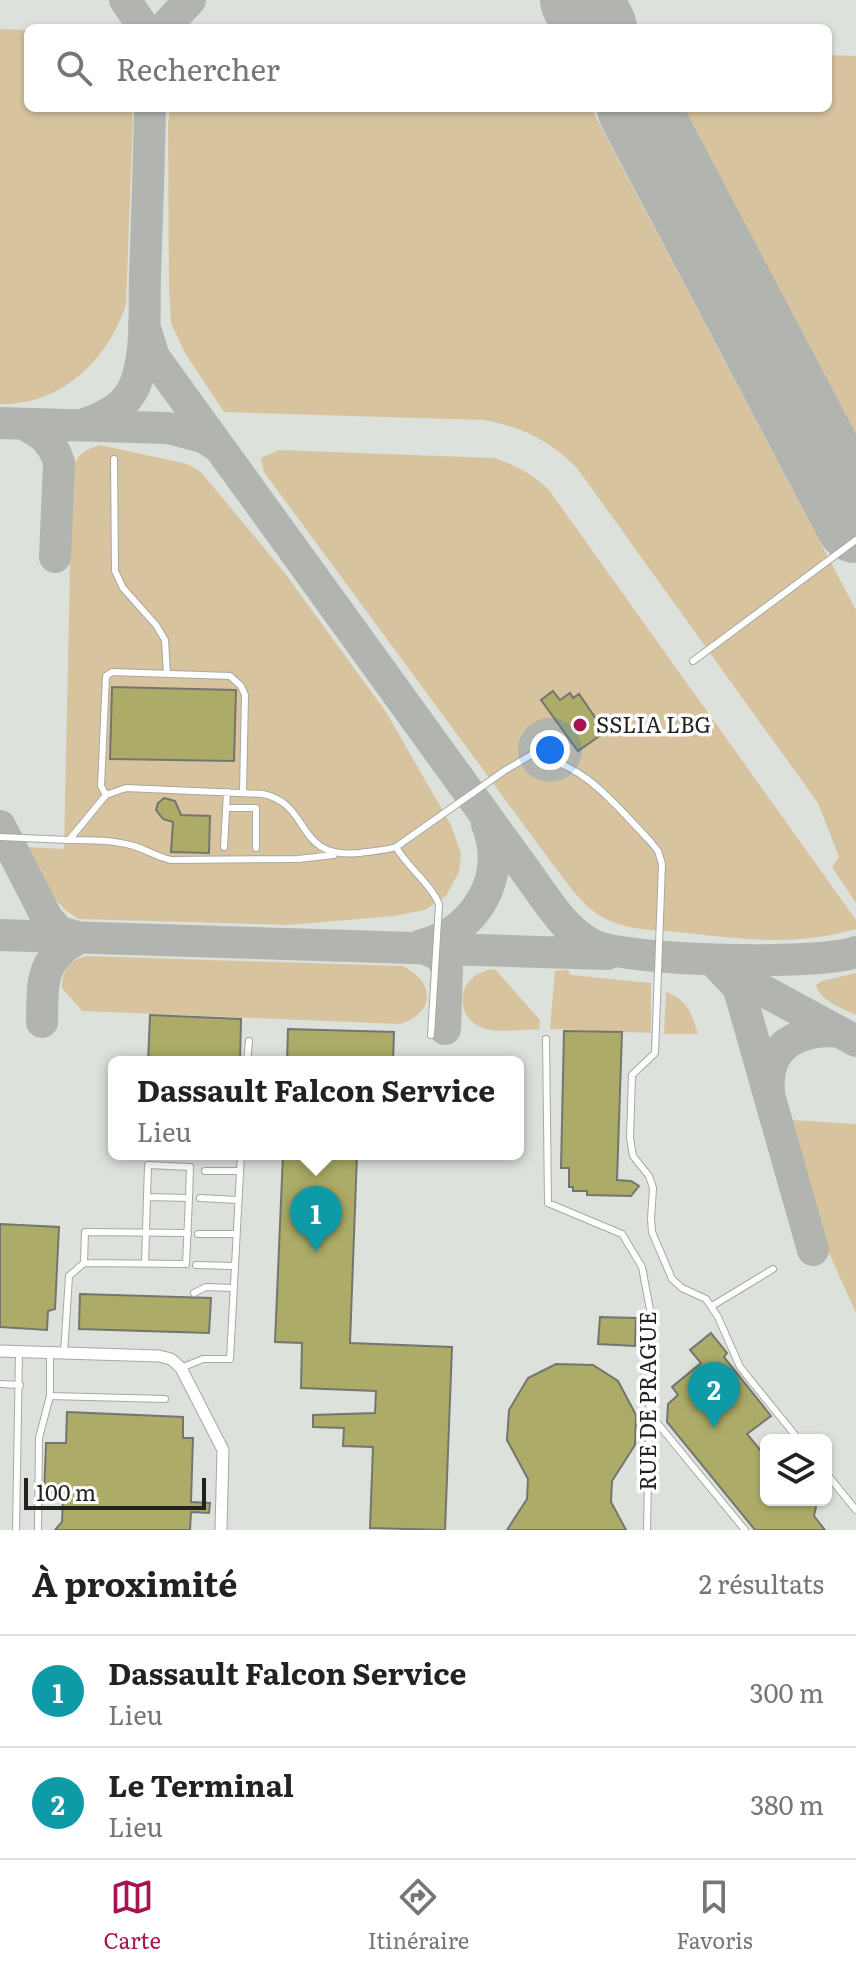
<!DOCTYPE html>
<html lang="fr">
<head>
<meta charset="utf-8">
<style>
	body { margin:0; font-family:Literata,serif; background:#f2f2f2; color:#222 }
	.controls { position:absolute; right:24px; bottom:24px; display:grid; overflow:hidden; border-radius:12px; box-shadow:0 2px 6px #0004 }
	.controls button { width:72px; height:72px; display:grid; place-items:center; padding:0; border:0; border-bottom:2px solid #e0e0e0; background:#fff; color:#222; font:40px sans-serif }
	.scale { position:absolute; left:24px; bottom:20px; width:182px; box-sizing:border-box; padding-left:8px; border:4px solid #222321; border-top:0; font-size:22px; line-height:28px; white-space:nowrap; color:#222321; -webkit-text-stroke:6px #fff; paint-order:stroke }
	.you { position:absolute; left:550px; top:750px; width:28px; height:28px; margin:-20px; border:6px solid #fff; border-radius:50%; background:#1a73e8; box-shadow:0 0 0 12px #1a73e833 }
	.badge { display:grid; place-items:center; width:52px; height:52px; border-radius:50%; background:#a51350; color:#fff; font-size:26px; font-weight:700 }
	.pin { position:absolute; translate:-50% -66px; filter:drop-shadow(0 2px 4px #0008) }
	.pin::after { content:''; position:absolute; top:42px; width:28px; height:24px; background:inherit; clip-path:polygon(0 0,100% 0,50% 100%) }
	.popup { position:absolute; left:108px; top:1056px; width:416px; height:104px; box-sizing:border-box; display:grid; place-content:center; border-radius:12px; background:#fff; filter:drop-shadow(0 2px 6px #0005); font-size:26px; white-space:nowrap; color:#767676 }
	.popup b { font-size:30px; color:#222 }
	.popup::after { content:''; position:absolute; left:50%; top:100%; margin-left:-16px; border:16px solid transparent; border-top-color:#fff }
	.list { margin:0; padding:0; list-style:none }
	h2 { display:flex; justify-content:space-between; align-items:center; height:104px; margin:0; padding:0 32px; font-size:34px }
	h2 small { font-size:26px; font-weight:400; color:#767676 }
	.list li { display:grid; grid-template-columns:52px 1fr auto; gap:24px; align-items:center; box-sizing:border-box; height:112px; padding:0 32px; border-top:2px solid #e0e0e0 }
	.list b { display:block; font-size:30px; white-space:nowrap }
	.list p { margin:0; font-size:26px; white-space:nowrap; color:#767676 }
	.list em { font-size:26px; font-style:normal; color:#767676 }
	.icon { flex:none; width:44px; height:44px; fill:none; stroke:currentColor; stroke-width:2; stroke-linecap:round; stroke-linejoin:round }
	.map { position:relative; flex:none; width:856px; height:1530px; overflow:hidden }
	.search { position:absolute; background:#fff; box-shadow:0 2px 6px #0004; left:24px; right:24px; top:24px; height:88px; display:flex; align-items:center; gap:20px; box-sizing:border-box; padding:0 28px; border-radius:12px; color:#767676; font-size:30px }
	.sheet { height:328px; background:#fff }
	nav { display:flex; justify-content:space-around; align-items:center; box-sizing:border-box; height:112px; border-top:2px solid #e0e0e0; background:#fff; font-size:22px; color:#767676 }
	nav a { display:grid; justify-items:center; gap:4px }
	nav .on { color:#a51350 }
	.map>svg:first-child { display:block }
	.green { fill:#d8c39f }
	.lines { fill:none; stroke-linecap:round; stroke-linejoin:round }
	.taxiway { stroke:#b2b4b0; stroke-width:32 }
	.runway { stroke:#b2b4b0; stroke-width:82 }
	.building { fill:#acac68; stroke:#75756f; stroke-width:2 }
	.lane-casing { stroke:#a5a9a3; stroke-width:8 }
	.street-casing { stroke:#a5a9a3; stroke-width:13 }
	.lane { stroke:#fff; stroke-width:6 }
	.street { stroke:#fff; stroke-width:11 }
	.poi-dot { fill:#a51350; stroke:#fff; stroke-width:3 }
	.labels { text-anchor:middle; stroke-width:7; stroke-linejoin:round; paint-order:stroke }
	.poi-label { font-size:22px; fill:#222321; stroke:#fff; text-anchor:start }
	.street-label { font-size:22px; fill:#222321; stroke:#fff }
</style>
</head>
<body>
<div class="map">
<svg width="856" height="1530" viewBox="0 0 856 1530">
	<rect width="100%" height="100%" fill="#dde1db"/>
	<path class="green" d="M0 29 28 30V108H131L133 120 126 304C109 359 61 406 0 404Z
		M828 55 856 56V435L684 108H828Z
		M170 108H591L856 610V903L832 867 839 857 818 803 577 468C549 440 522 427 483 420L224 412 185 353 171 323 169 288 168 125Z
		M100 445 187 464 201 472 284 572 386 712 451 825 461 854 459 872 446 896 425 910 394 916 288 925 79 919C50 903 41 876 27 847L64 849 72 474C75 456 83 450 100 445Z
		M279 450 494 458C516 465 532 474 549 490L856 920V929C793 947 741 939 677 932 656 930 630 930 610 921 587 911 572 890 557 870L264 472 261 458Z
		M86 956 402 966C435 980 436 1013 400 1024L82 1011 62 988C62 970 69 961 86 956Z
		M495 969 540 1020 539 1030C523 1029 502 1033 486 1029 452 1020 455 972 495 969Z
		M568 970 571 975 651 983V1033L550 1029 555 971Z
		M856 973V1015C842 1008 820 1001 816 985L822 981Z
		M666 992C687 999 692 1014 698 1034H664Z
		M791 1120 856 1124V1313L825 1244Z"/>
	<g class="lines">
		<path class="taxiway" d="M125 0 144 28
			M164 28 190 0
			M144 325 154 357 530 877C548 902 565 931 593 945 626 961 820 966 856 952
			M0 423 168 428 203 437 219 447
			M25 425C43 434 53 442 59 463L55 557
			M82 425C102 418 121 410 132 391 148 362 144 308 145 275 147 219 149 164 150 108
			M0 826 47 918 59 932 77 937
			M0 935 607 954
			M422 945C476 931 508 877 487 824
			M424 948 441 956 447 969 445 1029
			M719 967 738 987 743 1003 813 1250
			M725 970 856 1041
			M42 1022C43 982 39 960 79 938
			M769 1091C765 1045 798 1030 838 1031"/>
		<path class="runway" d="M581 0 596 28
			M638 108 856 522"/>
	</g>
	<path class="building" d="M112 687 236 690 234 761 110 759Z
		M553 691 560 700 570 693 573 698 579 694 605 732 578 751 541 700Z
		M164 798 175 801 181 815 210 816 209 853 171 852 173 822 163 819 156 810 158 803Z
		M150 1015 241 1019 240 1062H148Z
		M288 1029 394 1032 393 1062H287Z
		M564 1031 622 1032 617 1180 631 1181 639 1186 631 1196 587 1195V1191H573V1187H569V1168H561Z
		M283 1154H357L350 1343 452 1347 445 1530 370 1528 373 1447 343 1446 344 1428 313 1427V1415L375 1413 376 1391 301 1388 302 1343 275 1342Z
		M0 1224 59 1227 55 1309 48 1311 47 1330 0 1327Z
		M80 1294 211 1298 209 1333 79 1329Z
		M600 1317 636 1318 635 1346 598 1344Z
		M711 1333 727 1353 724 1357 771 1416 747 1434 766 1457V1500H812L816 1507 814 1516 825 1530H755L667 1422 668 1404 678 1395 672 1387 701 1363 690 1350Z
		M556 1364 593 1365 618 1381 636 1415 635 1445 612 1481 611 1502 626 1530H507L527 1499 528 1479 507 1440 509 1410 528 1378Z
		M67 1412 183 1417V1438H193L191 1502 210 1503 209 1513 191 1512 190 1530H55L62 1522 63 1497 44 1496 46 1443H66Z"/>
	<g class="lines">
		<defs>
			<path id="lane" d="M114 459 115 571 123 588 156 625 165 640 167 674
				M693 661 856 540
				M106 795 101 786 106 676 112 672 230 676 241 686 245 695 243 793
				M226 808H256V848
				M0 837 69 840 106 795 126 788 263 794C313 805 293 859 359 853 371 851 384 851 396 847L504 771 531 755C586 764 613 803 650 841L658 851 662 864 655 1053 632 1075 630 1138 633 1156 649 1176 653 1188 651 1219 652 1232 672 1279 682 1288 706 1299 718 1317 740 1367 799 1440
				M69 840C91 840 113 840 134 846 147 850 157 857 171 860L298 859 334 855
				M224 847 227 792
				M396 847C408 868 430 883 439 904L431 1035
				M546 1039 548 1203 622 1234 642 1267 651 1315 647 1530
				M247 1062 249 1041
				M205 1171H240
				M147 1197 148 1165 190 1167 189 1198
				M200 1198 238 1200
				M198 1234H236
				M145 1263 147 1197 189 1198 186 1264 84 1263 85 1232 188 1233
				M196 1265 233 1266
				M194 1293 206 1287 232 1288
				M712 1306 773 1269
				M64 1353 69 1276 84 1263
				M181 1368 203 1359H230L241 1154
				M0 1384 20 1385
				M50 1396 165 1399
				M649 1413 745 1530
				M826 1473 856 1510
				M16 1530 19 1352
				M38 1530 39 1438 50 1396V1353"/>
			<path id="street" d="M0 1351 159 1356 171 1359 181 1368 223 1450 221 1530"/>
		</defs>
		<use href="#lane" class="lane-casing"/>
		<use href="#street" class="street-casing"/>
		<use href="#lane" class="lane"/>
		<use href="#street" class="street"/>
	</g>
	<circle class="poi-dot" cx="580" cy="725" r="8"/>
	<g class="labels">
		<g class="poi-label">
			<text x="596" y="733">SSLIA LBG</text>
		</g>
		<g class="street-label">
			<text transform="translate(648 1401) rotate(-90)" y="8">RUE DE PRAGUE</text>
		</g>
	</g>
</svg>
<div class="controls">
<button><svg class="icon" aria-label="layers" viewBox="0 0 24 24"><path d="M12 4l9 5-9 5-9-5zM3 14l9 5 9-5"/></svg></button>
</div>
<div class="scale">100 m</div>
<div class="you"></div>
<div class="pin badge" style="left:316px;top:1252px;background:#0f9aa8">1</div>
<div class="popup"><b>Dassault Falcon Service</b>Lieu</div>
<div class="pin badge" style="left:714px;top:1428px;background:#0f9aa8">2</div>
<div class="search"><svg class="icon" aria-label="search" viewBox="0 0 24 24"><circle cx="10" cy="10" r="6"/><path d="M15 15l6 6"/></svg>Rechercher</div>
</div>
<section class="sheet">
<h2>À proximité<small>2 résultats</small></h2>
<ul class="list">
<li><span class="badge" style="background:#0f9aa8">1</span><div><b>Dassault Falcon Service</b><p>Lieu</p></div><em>300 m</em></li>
<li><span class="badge" style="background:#0f9aa8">2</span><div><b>Le Terminal</b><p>Lieu</p></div><em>380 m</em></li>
</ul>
</section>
<nav>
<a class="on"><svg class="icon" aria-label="map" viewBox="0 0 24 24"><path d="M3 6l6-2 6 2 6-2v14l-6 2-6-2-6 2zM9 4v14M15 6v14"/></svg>Carte</a>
<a><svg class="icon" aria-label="directions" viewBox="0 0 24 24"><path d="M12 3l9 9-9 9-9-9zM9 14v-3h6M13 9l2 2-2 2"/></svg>Itinéraire</a>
<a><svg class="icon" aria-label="saved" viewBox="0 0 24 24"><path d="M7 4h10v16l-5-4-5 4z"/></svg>Favoris</a>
</nav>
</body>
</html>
